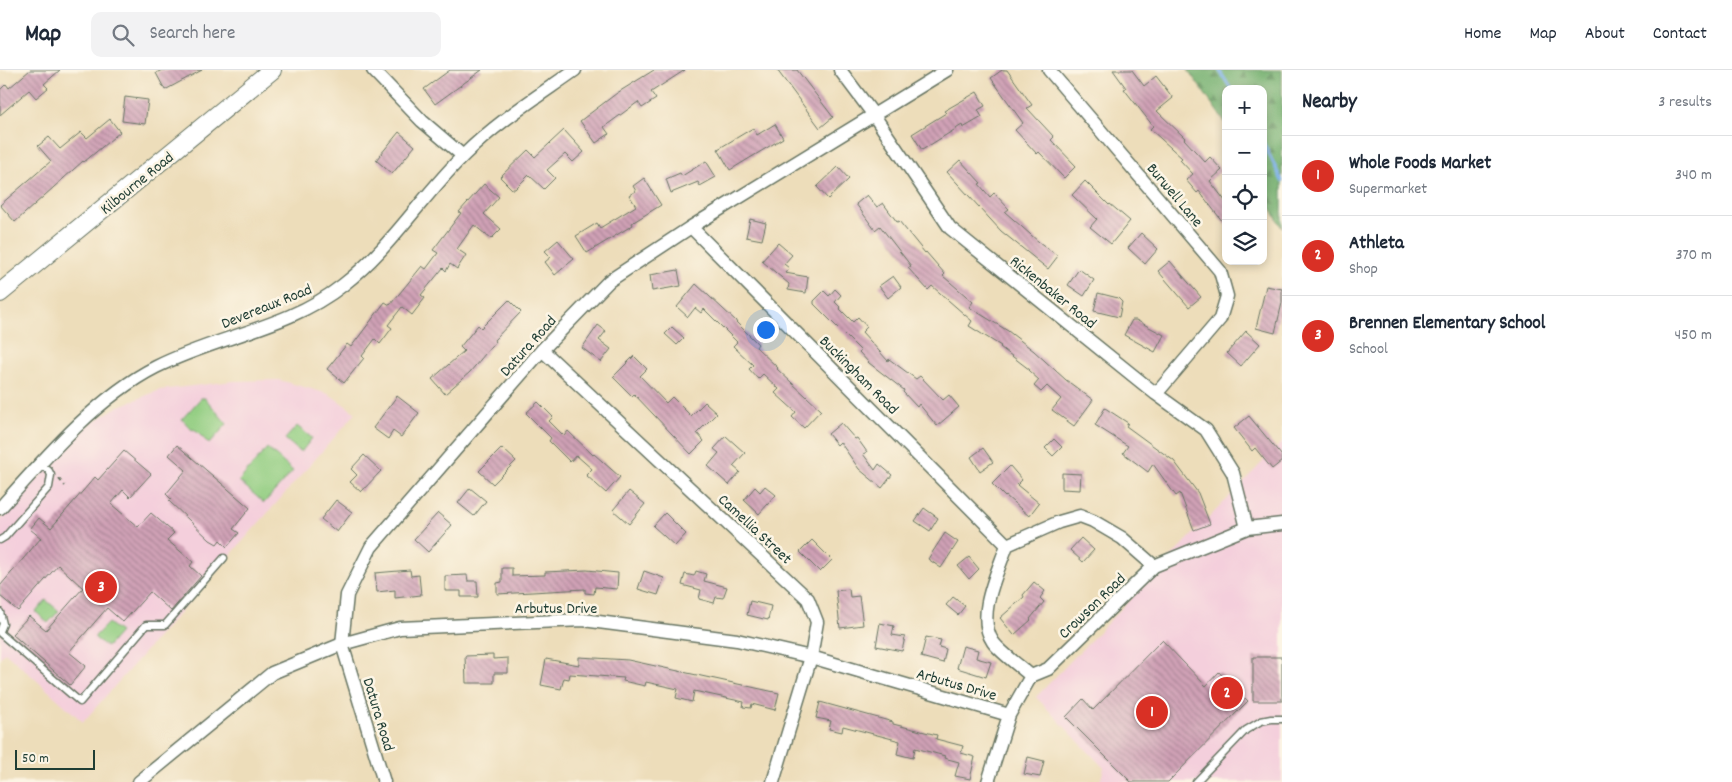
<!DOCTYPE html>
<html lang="en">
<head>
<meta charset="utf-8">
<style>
	body { margin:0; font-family:Dekko,sans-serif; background:#f2f2f3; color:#1f2937 }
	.controls { position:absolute; right:15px; top:15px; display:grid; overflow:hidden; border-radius:10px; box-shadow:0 2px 8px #0003 }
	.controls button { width:45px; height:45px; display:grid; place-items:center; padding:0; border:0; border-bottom:1px solid #e0e1e3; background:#fff; color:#1f2937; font:25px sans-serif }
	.scale { position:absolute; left:15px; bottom:12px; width:80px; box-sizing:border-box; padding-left:5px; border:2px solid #1f3d34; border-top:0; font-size:14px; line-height:18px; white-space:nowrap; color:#1f3d34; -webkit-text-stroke:4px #fcf5e5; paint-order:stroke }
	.you { position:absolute; left:765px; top:259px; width:18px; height:18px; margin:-12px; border:4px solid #fff; border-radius:50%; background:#1a73e8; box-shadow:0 0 0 8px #1a73e833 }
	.badge { display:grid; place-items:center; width:32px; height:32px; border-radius:50%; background:#d93025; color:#fff; font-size:16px; font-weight:700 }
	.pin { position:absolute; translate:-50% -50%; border:2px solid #fff; box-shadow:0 1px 5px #0006 }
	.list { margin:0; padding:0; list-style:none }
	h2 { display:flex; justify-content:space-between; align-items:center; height:65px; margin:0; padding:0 20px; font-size:21px }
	h2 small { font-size:16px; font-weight:400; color:#747a83 }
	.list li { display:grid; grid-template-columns:32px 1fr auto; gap:15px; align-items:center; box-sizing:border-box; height:80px; padding:0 20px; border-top:1px solid #e0e1e3 }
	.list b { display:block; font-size:19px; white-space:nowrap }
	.list p { margin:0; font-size:16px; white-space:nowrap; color:#747a83 }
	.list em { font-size:16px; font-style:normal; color:#747a83 }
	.icon { flex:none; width:28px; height:28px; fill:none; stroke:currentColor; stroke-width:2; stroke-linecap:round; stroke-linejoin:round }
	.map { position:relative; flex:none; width:1282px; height:712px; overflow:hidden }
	header { display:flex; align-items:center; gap:30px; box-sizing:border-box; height:70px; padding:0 25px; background:#fff; border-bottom:1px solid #e0e1e3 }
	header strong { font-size:24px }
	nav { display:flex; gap:28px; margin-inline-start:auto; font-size:18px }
	.search { width:350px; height:45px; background:#f2f2f3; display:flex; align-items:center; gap:12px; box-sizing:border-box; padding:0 18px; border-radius:10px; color:#747a83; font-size:19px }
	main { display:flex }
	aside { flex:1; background:#fff }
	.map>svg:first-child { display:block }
	.built { fill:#f4cfdc }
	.forest { fill:url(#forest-firs); stroke:#4a7652 }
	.park { fill:#92cd81; stroke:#58855a }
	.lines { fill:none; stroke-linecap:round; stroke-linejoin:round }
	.stream { stroke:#7db0ea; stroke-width:3 }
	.building { fill:url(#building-back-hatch) }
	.lane-casing { stroke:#677563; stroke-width:9 }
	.street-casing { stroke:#677563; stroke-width:15 }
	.secondary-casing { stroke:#677563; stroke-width:20 }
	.path { stroke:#677563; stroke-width:2; stroke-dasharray:4 4; stroke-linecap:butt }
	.lane { stroke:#fff; stroke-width:6 }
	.street { stroke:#fff; stroke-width:12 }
	.secondary { stroke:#fff; stroke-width:18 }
	.labels { text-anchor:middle; stroke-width:5; stroke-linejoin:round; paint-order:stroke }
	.street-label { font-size:16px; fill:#1f3d34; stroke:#fcf5e5 }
</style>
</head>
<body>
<header>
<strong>Map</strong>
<div class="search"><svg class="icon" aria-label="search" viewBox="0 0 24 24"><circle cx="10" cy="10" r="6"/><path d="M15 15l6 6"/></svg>Search here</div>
<nav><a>Home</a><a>Map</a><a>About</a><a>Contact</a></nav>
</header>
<main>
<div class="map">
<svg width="1282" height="712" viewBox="0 0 1282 712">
	<defs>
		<pattern id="forest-firs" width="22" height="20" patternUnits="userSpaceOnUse" patternTransform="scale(1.25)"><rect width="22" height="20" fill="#75b06f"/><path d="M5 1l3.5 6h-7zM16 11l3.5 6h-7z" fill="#5f905c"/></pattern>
		<pattern id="building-back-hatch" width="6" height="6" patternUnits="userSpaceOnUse" patternTransform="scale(1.25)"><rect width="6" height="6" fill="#d0a1b6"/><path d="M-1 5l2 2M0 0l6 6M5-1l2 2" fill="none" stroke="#a88495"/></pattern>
	</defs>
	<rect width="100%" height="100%" fill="#fcf5e5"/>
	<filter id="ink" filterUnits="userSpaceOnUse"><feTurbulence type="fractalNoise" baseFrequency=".02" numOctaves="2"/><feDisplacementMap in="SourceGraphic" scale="10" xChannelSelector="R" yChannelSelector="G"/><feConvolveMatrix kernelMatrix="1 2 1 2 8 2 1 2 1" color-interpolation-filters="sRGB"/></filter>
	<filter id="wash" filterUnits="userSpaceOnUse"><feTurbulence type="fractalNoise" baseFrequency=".0096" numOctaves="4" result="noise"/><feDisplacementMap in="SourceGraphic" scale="20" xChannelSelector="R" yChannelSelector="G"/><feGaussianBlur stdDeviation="1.12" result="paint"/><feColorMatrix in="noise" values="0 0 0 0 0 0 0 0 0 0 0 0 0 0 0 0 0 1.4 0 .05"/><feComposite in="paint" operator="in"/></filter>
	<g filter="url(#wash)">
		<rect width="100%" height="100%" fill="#edddba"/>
		<path class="built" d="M279 310 329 324 356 343 83 652 5 582 0 588V451L59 385 90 354 117 337 160 320 233 311Z
			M1282 372V712H1100L1104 698 1036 627Z"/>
		<path class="forest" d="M1188 0H1282V158L1263 123V19H1226V54Z"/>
		<path class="park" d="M201 328H205L227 354 209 374 194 359 192 360 182 349Z
			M297 356 312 368 302 381H299L285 369Z
			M267 378 293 401 264 433 239 411Z
			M46 530 59 541 48 553 36 542Z
			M108 553 120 562 107 577 95 568V566Z"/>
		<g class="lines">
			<path class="stream" d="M1219 0 1231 19
				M1263 72 1282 111"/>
		</g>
		<g id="blocks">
			<path class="building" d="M30 0H60L44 14 48 18 36 28 29 20 0 45V20L6 14 9 18Z
				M162 0H202L165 20 156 3Z
				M450 0H482L435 34 424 19Z
				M654 0H685L651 22 656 29 642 38 638 32 604 57 609 64 596 73 580 51 617 23Z
				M777 0H797L833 47 820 58Z
				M1002 0H1007L1032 35 1027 38 1054 67 1051 70 1076 96 1064 108 1039 82 1037 84 1015 60 1023 53 991 8Z
				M1113 0H1132L1144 16 1156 6 1173 28 1157 41 1185 68 1184 69 1205 92 1210 87 1222 100 1210 111 1226 132V156L1199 121 1197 123 1186 110 1193 104 1180 90 1182 88 1150 59 1153 56 1124 19 1126 18Z
				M977 22 985 36 978 40 982 47 963 58 962 55 922 80 912 64 946 43 944 41Z
				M125 27 148 30 145 54 122 51Z
				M110 49 120 62 84 92 83 91 15 152 0 135 51 91 38 76 49 67 60 79 81 62 87 68Z
				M775 54 783 68 730 100 718 79 753 58 757 65Z
				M564 60 584 82 573 92 565 84 547 100 555 108 544 119 529 105 515 119H512L500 107 528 80 535 87Z
				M399 62 415 76 392 104 376 90Z
				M960 90 981 113 979 114 990 127 994 123 1009 139 1005 142 1039 172 1058 186 1048 199 1001 161 947 102Z
				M706 91 716 107 700 116 698 112 671 123 666 109 680 103 682 106Z
				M838 97 849 109 828 129 817 117Z
				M644 108 661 135 632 153 633 155 587 183 576 166 597 153 600 158 636 136 629 125 636 121 633 116Z
				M1085 111 1109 135 1110 134 1130 151 1111 174 1090 157 1097 149 1072 125Z
				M484 114 499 127 484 144 501 159 491 169 474 155 457 179 466 185 457 199 450 194 446 201 443 198 421 225 425 228 412 245 402 237 388 255 392 258 380 274 375 269 362 286 364 288 344 313 327 299 347 274 351 277 385 232 390 235 422 196 426 199 438 183 433 180 461 143 459 142Z
				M867 125 877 137 883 133 897 152 899 151 925 183 926 182 945 204 943 206 973 232 969 237 1008 261 1034 281 1066 310 1093 330 1074 356 1052 340 1061 329 1047 316 1041 322 1034 316 1039 310 1029 301 1030 300 1000 277 1001 276 969 256 972 251 932 216 928 220 908 198 911 196 880 156 875 160 856 134Z
				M750 149 766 153 762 170 746 167Z
				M1141 163 1158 179 1145 194 1128 178Z
				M558 170 574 189 555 205 545 192 551 187 545 181Z
				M778 173 792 185 784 194 789 198 785 203 808 207 806 223 788 220 789 214 762 191Z
				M1170 191 1201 227 1189 237 1158 201Z
				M1079 199 1094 210 1084 226 1068 215Z
				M678 200 681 216 652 221 650 205Z
				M893 206 901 217 888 228 879 216Z
				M696 214 736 251V252L758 274 756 277 778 298 777 299 821 340 804 358 792 347 796 342 775 323 779 319 763 304 758 309 749 299 753 295 733 276 737 272 704 239 701 243 695 238 688 247 677 237Z
				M1266 216 1282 219V233L1275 263 1256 258Z
				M835 219 841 225 835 232 840 237 839 238 853 252 858 247 867 257 862 262 888 291 889 289 916 309 920 306 943 330 949 325 959 337 937 356 919 334 917 337 903 322 904 320 869 293 859 282 861 281 814 234V231L824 221 829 226Z
				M1098 223 1118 228 1122 232 1119 247 1094 241Z
				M509 230 521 242 494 270 496 271 470 302 445 324 432 309 464 281 460 277 478 255 481 258Z
				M1132 250H1136L1164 265 1155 282 1124 265Z
				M598 255 606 261 599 270 611 279 601 292 582 278Z
				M672 257 684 268 677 275 665 264Z
				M1246 261 1260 274 1241 296 1227 283Z
				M634 286 647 299 640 306 666 333 672 327 691 346 705 332 717 343 697 363 704 371 691 384 634 324 632 326 613 307Z
				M397 326 419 343 401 367 393 361 388 369 373 358Z
				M538 332 553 347 549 351 564 366 568 361 593 385 594 384 620 407 606 423 586 405 592 399 576 385 570 392 549 371 551 368 526 343Z
				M1105 338 1128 353 1126 356 1174 391 1198 423 1210 454 1194 460 1180 423 1176 426 1153 394 1148 402 1123 383 1128 376 1095 355Z
				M1249 346 1282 386V391L1272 399 1255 378 1252 381 1234 358Z
				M841 353 855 369 857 368 867 382 863 384 875 400 879 394 892 405 882 418 859 399 840 372 837 375 828 364Z
				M726 366 745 383 733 396 740 402 729 415 708 396 719 383 714 379Z
				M1054 369 1062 377 1053 386 1045 378Z
				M177 375 250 438 233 459 239 463 227 477 220 470 217 474 210 470 169 431 171 429 166 424 186 400 169 385Z
				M502 378 516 391 493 414 479 401Z
				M983 378 993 392 980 401 971 387Z
				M124 381 151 404 130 427 123 420 111 434 138 457 151 443 174 463 167 470 193 492 190 496 201 506 171 541 150 522 123 552 107 538 69 582 86 596 70 615 12 564 29 546 46 560 83 518 58 495 18 541 0 526V516L41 468 30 459 39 448 51 458 95 407 98 410Z
				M364 385 381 401 361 422 350 412 357 405 351 399Z
				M1010 396 1022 410 1017 415 1039 433 1029 446 1006 426 1005 427 992 414Z
				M1062 403 1081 404 1080 420 1062 419Z
				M765 416 776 425 759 444 744 430 755 417 760 422Z
				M470 418 486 431 474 446 458 433Z
				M629 421 645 434 629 454 613 440Z
				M336 430 352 442 337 462 321 449Z
				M924 438 938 448 930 461 915 451Z
				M438 443 452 455 428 482 414 469Z
				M665 443 686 464 675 476 653 456Z
				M945 463 958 472 941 498 928 489Z
				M1081 468 1094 480 1083 492 1070 480Z
				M812 470 832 490 820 502 800 482Z
				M969 487 979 499 969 509 958 496Z
				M502 498H512V506L545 505V502L587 500 618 503 617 519 595 517 594 524 585 523V519L497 524V513L502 512Z
				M410 500 411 506 419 505 421 525 395 528V520L377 522 375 503Z
				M644 501 664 508 658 525 638 519Z
				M696 501 706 504 704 511 727 517 723 528 716 527 714 533 699 529 701 520 682 515 685 504 694 506Z
				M467 505 468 511H477L478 527H461V521H445V506Z
				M1034 512 1045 521 1040 528 1044 532 1030 549 1031 550 1014 565 1000 548 1024 527 1023 525Z
				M849 519 850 527 859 526 863 555 840 558 836 521Z
				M953 527 965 536 958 545 946 535Z
				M750 531 771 536 768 550 747 545Z
				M880 553 894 556 892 565 905 567 902 581 876 576Z
				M926 567 941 570 939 577 946 579 943 593 921 587Z
				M1162 570 1206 616 1219 602 1248 631 1168 712H1131L1066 647 1083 629 1093 640Z
				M963 576 978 580 976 588 991 592 986 607 957 598Z
				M493 585V589L508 588V603H494V613H466L465 586Z
				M579 587 628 590 779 623 775 640 752 634 751 638 743 637 744 632 694 621 692 632 676 628 678 619 646 612 645 616 623 611 624 608 570 604 569 609 564 608 561 619 541 615 546 589 579 595Z
				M1253 587H1282V631H1253Z
				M820 632 893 652V654L937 665 936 669 963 676 961 683 975 687 970 709 955 706 959 692 944 688 945 686 915 678 913 688 897 684 900 671 843 656 842 662 829 659 831 651 816 648Z
				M1028 687 1044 691 1040 707 1024 704Z"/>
		</g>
	</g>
	<g filter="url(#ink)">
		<use href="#blocks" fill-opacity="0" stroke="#677563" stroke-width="1"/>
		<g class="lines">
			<defs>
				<path id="lane" d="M0 470 5 467 49 417 51 405 49 401 41 394
					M0 542 3 554 0 561
					M0 563 80 632 146 555H165L224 488
					M1196 712 1246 660 1261 651 1271 649H1282"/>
				<path id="street" d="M373 0 422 51 463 86
					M840 0 873 44 950 158 1156 324 1206 360 1233 403 1247 458
					M1049 0 1220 201 1227 226 1220 249 1156 324
					M691 157 1007 475
					M542 280 808 529 817 552 811 587 773 712
					M0 438C44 389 97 327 156 297 217 266 289 258 343 215 390 179 422 126 464 85 497 52 537 27 575 0
					M1031 606C1022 598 999 581 993 572 975 546 998 502 1007 475L1059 452 1080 446 1093 451 1122 468 1154 496
					M139 712 272 603 342 574 400 558 583 550 737 570 811 587 1009 645
					M384 712 342 574 347 525 371 477 542 280 609 211 691 157 947 0
					M988 712 1009 645 1031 606 1048 599 1154 496 1247 458 1282 454"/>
				<path id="secondary" d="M0 223 272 0"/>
			</defs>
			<use href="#lane" class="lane-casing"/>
			<use href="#street" class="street-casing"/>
			<use href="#secondary" class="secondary-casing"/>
			<path class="path" d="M59 409 65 416"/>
			<use href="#lane" class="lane"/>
			<use href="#street" class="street"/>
			<use href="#secondary" class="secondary"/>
		</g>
	</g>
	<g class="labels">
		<g class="street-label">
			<text transform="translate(136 112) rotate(-39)" y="6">Kilbourne Road</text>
			<text transform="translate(1176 124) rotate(50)" y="6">Burwell Lane</text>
			<text transform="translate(1054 221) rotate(39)" y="6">Rickenbaker Road</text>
			<text transform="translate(266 235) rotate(-22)" y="6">Devereaux Road</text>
			<text transform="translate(527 275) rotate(-48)" y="6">Datura Road</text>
			<text transform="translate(860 304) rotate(45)" y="6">Buckingham Road</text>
			<text transform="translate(756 458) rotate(43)" y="6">Camellia Street</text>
			<text transform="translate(1091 535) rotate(-44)" y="6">Crowson Road</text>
			<text x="556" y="543">Arbutus Drive</text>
			<text transform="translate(957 613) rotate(16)" y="6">Arbutus Drive</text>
			<text transform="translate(380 644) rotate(73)" y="6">Datura Road</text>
		</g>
	</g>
</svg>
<div class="controls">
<button>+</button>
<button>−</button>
<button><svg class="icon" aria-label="locate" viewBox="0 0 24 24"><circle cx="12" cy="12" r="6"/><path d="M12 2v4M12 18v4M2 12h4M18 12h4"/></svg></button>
<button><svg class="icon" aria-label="layers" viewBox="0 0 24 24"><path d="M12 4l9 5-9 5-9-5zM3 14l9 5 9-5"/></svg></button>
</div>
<div class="scale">50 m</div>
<div class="you"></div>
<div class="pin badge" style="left:1152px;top:642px">1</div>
<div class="pin badge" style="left:1227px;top:623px">2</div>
<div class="pin badge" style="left:101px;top:517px">3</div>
</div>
<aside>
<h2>Nearby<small>3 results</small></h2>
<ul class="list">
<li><span class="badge">1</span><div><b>Whole Foods Market</b><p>Supermarket</p></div><em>340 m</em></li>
<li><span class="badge">2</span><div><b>Athleta</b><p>Shop</p></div><em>370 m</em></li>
<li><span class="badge">3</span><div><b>Brennen Elementary School</b><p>School</p></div><em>450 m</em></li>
</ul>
</aside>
</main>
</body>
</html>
